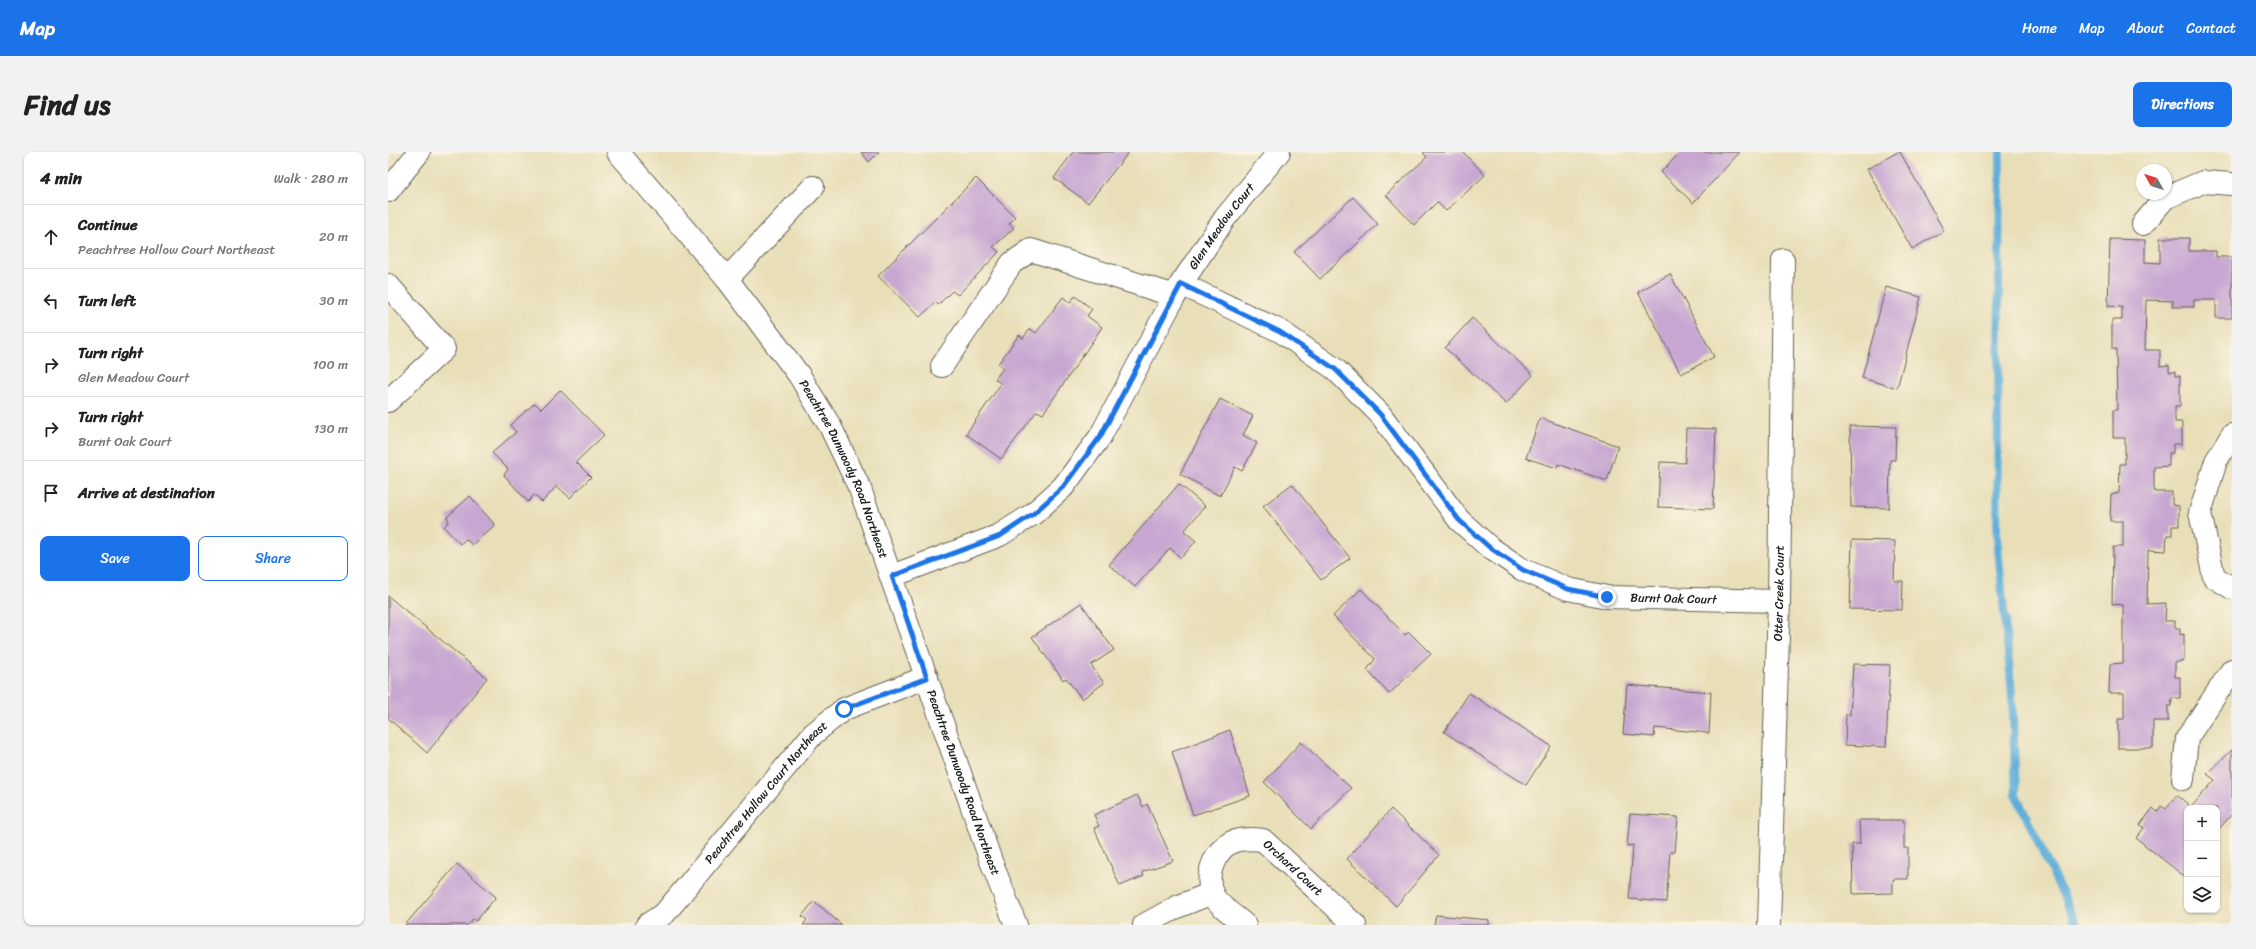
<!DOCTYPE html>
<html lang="en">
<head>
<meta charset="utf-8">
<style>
	body { margin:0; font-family:Sriracha,sans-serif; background:#f2f2f2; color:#222 }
	.controls { position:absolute; right:12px; bottom:12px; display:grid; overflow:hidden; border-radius:8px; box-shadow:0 1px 3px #0004 }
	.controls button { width:36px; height:36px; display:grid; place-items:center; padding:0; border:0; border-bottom:1px solid #e0e0e0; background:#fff; color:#222; font:20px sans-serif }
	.compass { position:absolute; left:1748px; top:12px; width:36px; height:36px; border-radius:50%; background:#fff; box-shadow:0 1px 3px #0004; rotate:309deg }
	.stop { position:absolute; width:12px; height:12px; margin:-9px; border:3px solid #1a73e8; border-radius:50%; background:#fff }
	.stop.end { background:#1a73e8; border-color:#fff; box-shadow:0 1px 4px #0008 }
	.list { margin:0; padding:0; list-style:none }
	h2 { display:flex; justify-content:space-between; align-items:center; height:52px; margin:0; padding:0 16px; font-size:17px }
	h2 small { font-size:13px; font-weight:400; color:#767676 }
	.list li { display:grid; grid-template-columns:26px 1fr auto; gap:12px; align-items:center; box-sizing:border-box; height:64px; padding:0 16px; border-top:1px solid #e0e0e0 }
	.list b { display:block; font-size:15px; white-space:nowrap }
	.list p { margin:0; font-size:13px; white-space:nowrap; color:#767676 }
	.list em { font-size:13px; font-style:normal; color:#767676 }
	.actions { display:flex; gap:8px; padding:12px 16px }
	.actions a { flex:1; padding:9px 0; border:1px solid #1a73e8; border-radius:8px; text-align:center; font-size:14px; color:#1a73e8 }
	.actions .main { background:#1a73e8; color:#fff }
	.icon { flex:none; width:22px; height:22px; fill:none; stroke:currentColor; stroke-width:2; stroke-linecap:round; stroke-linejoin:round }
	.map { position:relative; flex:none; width:1844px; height:773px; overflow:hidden; border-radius:8px }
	header { display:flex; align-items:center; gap:24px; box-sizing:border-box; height:56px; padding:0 20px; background:#1a73e8; color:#fff }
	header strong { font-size:19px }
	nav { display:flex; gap:22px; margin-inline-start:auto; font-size:14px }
	.intro { display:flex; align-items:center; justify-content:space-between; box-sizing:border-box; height:96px; padding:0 24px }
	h1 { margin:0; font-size:28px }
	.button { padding:10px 18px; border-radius:8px; background:#1a73e8; color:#fff; font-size:14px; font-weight:700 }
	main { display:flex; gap:24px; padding:0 24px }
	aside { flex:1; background:#fff; border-radius:8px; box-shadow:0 1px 3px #0004 }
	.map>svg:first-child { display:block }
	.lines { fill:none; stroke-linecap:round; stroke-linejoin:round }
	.stream { stroke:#5faed9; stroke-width:8 }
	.building { fill:#c7a7d2 }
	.minor-casing { stroke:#636053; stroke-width:24 }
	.minor { stroke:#fff; stroke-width:22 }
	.route { stroke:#1a73e8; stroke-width:5 }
	.labels { text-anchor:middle; stroke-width:3; stroke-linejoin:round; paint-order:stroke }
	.street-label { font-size:12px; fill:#1c1c1c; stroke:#fcf5e5 }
</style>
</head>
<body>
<header>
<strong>Map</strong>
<nav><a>Home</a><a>Map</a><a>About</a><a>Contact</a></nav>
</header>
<div class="intro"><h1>Find us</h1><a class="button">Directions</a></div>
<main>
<aside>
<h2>4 min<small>Walk · 280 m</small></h2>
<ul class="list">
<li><svg class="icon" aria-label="ahead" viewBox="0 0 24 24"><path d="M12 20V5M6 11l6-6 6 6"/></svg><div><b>Continue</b><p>Peachtree Hollow Court Northeast</p></div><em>20 m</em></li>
<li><svg class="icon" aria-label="left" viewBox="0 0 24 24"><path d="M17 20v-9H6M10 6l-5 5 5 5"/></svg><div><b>Turn left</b></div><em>30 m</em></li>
<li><svg class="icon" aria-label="right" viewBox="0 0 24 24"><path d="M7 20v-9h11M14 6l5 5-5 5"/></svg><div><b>Turn right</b><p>Glen Meadow Court</p></div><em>100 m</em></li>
<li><svg class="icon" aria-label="right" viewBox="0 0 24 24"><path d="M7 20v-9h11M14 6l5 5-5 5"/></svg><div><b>Turn right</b><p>Burnt Oak Court</p></div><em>130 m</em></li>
<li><svg class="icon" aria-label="arrive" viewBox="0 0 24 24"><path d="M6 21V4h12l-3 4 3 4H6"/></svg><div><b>Arrive at destination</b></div></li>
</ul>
<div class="actions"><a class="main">Save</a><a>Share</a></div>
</aside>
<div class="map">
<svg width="1844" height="773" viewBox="0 0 1844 773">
	<rect width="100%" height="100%" fill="#fcf5e5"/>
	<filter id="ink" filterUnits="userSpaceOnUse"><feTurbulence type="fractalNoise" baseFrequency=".025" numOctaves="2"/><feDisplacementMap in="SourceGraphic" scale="8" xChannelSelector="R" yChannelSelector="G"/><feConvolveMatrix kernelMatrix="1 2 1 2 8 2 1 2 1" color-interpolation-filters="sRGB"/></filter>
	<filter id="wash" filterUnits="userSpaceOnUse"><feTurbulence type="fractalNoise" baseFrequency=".012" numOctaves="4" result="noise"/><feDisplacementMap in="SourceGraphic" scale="16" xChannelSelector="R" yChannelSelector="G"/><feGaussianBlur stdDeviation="0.9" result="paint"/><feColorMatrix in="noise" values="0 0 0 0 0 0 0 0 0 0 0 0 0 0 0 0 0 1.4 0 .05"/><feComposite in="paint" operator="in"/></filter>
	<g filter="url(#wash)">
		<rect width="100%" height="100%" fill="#e8dfb9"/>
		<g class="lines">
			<path class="stream" d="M1612 0 1609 386 1624 542 1628 643 1689 773"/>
		</g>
		<g id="blocks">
			<path class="building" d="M473 0H491L481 10Z
				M685 0H741L700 51 666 26Z
				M1037 0H1075L1097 23 1058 59 1049 50 1026 73 998 43 1039 5 1035 1Z
				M1293 0H1352L1305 51 1273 20Z
				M1510 0H1512L1556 79 1524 97 1479 17Z
				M588 26 627 65 621 72 626 76 605 95 611 100 570 143 564 139 550 153 548 150 532 165 490 124Z
				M965 45 990 72 932 127 906 100Z
				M1772 86H1801V99H1828V105H1844V166H1828V148H1806V155H1784L1785 149 1758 148 1757 198H1772V214L1781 213V220H1787V224H1792V254H1787V270H1794V292H1785V301H1781V314L1766 315V340H1784V353L1791 354V374H1784V383H1779L1778 399 1760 398 1759 452 1778 451 1777 469H1787V476H1792V483L1796 482V508L1787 511V525H1792V546H1784L1783 554H1780V569H1765V596H1730V567H1736V541H1721L1722 512 1735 511V453L1724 452 1725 395H1735V369H1722L1723 343 1731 341 1732 312H1737V286H1725V258H1729L1728 197H1724V168H1734V155L1720 154 1722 87 1757 88V110L1772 111Z
				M1282 122 1326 205 1293 222 1250 140Z
				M1498 135 1533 145 1509 236 1474 226Z
				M687 144 704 157 699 164 714 175 655 262 649 259 613 307 578 282 613 232 607 227 615 216 610 212 631 183 635 186 642 177 648 181 675 145 682 151Z
				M1084 166 1145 223 1118 252 1057 196Z
				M172 238 216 283 188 310 203 325 182 346 169 334 154 350 146 343 140 350 116 323 120 317 104 301 128 280 122 273 147 251 153 257Z
				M832 247 865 264 855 283 869 291 854 319 847 315 832 344 792 322Z
				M1152 266 1230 294 1219 329 1170 312 1169 316 1138 306Z
				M1462 274 1508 275 1507 308H1502L1501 356 1463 355Z
				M1298 276 1328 277 1325 357 1270 355 1272 310 1297 311Z
				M791 332 817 354 796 379 808 389 793 406 782 396 747 435 721 413Z
				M904 332 962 406 933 428 875 354Z
				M82 344 107 373 84 393 78 387 72 392 56 375 61 369 59 365Z
				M1464 388 1507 389 1506 429H1515L1514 458 1462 457Z
				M973 437 1017 483 1021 480 1043 502 1001 542 979 518 987 507 945 464Z
				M0 444 99 526 39 601 0 566Z
				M693 451 726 498 703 513 716 531 694 547 678 526 675 528 644 485Z
				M1465 512 1502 513 1498 595 1457 593 1458 562 1462 563Z
				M1239 533 1323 540 1321 581 1267 576 1266 585 1235 582Z
				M1081 541 1163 594 1138 633 1056 580Z
				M842 578 862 644 805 663 784 600Z
				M913 590 963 636 923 677 876 630Z
				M1844 598V662L1831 677H1829V656H1799V722L1797 725 1748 686 1756 676 1752 673 1765 656 1769 660 1773 654 1778 657 1789 643 1803 655 1827 628 1819 622Z
				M749 643 755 655 759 652 785 709 754 720 756 724 732 734 706 676 711 674 706 663Z
				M1003 657 1051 703 1008 754 959 707Z
				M1242 662 1290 665 1287 700H1282L1278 750 1241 747 1245 693 1239 694Z
				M1471 668H1516V696H1520V727H1505V741L1465 742 1464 692H1472Z
				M69 712 108 745 88 769 85 767 80 773H17Z
				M426 749 454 773H415L419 768 414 764Z
				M1048 763 1101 768V773H1046Z"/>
		</g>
	</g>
	<g filter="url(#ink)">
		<use href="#blocks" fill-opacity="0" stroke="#636053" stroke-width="1"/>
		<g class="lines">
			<defs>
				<g id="minor">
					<path id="s1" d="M230 0 339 127 411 223 442 274 472 337 603 709 628 773"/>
					<path d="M0 39 31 0"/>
					<path d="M1755 72 1777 46 1815 30 1844 32"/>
					<path d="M339 127 425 35"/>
					<path id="s2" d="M793 132 892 179 947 217 992 262 1071 368 1101 395 1135 418 1180 437 1219 445 1391 449"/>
					<path d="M0 133 56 197 0 249"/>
					<path d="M554 214 624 111 643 98 787 144"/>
					<path d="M1844 283 1828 309 1812 361 1826 425 1844 436"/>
					<path id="s3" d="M504 424 612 383 645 362 675 335 712 285 793 132 837 66 891 0"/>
					<path d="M1795 627 1799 586 1844 518"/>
					<path id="s4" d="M259 773 277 761 425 582 456 557 539 525"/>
					<path d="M756 773 789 755 824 741"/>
					<path id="s5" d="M857 773C849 766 829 752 825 743 816 725 826 699 844 690 854 686 865 687 875 688L967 773"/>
					<path id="s6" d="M1381 773 1391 449 1395 108"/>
				</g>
			</defs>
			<use href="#minor" class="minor-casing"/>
			<use href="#minor" class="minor"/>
		</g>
	</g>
	<g class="lines" filter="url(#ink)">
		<path class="route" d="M456 557 539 526 504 424 612 384 645 362 675 335 712 285 793 132 892 180 947 217 992 262 1071 368 1101 395 1135 418 1180 437 1219 445"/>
	</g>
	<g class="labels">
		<g class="street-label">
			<text dy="4" stroke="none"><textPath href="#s3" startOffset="501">Glen Meadow Court</textPath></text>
			<text dy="4" stroke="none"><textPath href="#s1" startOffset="392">Peachtree Dunwoody Road Northeast</textPath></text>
			<text dy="4" stroke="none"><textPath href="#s6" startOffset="332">Otter Creek Court</textPath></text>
			<text dy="4" stroke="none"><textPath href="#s2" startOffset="609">Burnt Oak Court</textPath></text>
			<text dy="4" stroke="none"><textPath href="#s1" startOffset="728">Peachtree Dunwoody Road Northeast</textPath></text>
			<text dy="4" stroke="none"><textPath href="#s4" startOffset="179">Peachtree Hollow Court Northeast</textPath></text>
			<text dy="4" stroke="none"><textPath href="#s5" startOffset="178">Orchard Court</textPath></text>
		</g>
	</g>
</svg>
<div class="controls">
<button>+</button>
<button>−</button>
<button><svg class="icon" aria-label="layers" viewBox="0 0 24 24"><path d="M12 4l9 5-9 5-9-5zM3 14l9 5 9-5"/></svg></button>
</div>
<svg class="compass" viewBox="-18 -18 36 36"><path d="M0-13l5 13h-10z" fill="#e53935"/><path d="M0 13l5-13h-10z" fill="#767676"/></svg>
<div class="stop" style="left:456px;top:557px"></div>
<div class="stop end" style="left:1219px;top:445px"></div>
</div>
</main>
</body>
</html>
